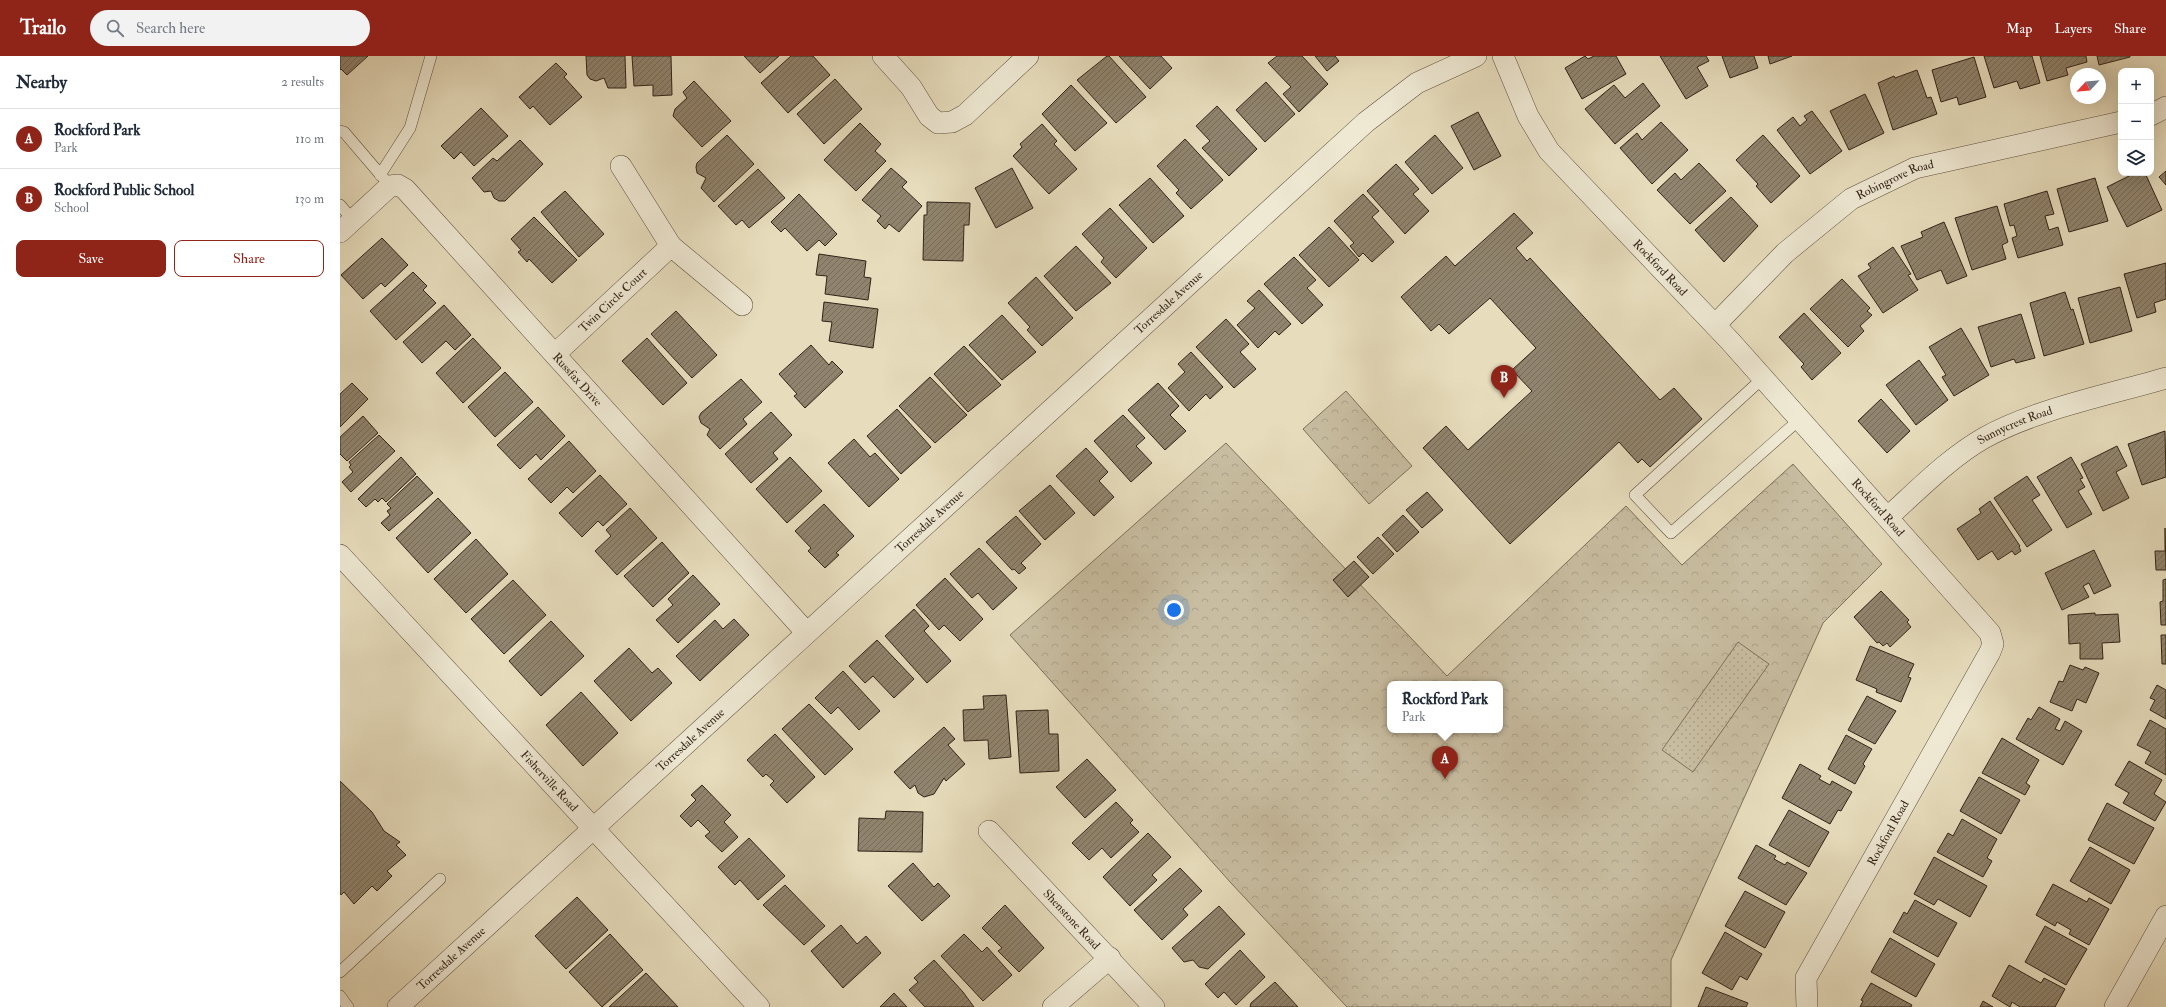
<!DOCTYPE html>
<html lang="en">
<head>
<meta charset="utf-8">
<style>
	body { margin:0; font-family:"IM FELL Double Pica",serif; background:#f2f2f3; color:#1f2937 }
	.controls { position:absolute; right:12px; top:12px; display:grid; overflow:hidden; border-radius:8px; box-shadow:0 4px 16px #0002 }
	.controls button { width:36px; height:36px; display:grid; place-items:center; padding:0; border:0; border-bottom:1px solid #e0e1e3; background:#fff; color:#1f2937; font:20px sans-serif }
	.compass { position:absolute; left:1730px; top:12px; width:36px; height:36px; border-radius:50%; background:#fff; box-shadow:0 4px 16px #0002; rotate:244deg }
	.you { position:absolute; left:834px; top:554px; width:14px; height:14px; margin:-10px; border:3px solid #fff; border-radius:50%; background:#1a73e8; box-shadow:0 0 0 6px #1a73e833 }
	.badge { display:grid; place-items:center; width:26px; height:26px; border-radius:50%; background:#8f2418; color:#fff; font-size:13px; font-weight:700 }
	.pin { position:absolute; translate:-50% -33px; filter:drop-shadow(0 1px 2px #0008) }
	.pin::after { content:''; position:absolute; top:21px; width:14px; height:12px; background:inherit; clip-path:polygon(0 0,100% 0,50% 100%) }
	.popup { position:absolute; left:1047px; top:625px; width:116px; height:52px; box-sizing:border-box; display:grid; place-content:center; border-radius:8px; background:#fff; filter:drop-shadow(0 1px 3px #0005); font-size:13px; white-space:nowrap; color:#747a83 }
	.popup b { font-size:15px; color:#1f2937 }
	.popup::after { content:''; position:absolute; left:50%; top:100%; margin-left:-8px; border:8px solid transparent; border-top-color:#fff }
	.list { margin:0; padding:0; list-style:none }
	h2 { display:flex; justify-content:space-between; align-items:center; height:52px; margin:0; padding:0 16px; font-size:17px }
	h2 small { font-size:13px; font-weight:400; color:#747a83 }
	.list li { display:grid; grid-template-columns:26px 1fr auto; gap:12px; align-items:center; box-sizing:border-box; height:60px; padding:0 16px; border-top:1px solid #e0e1e3 }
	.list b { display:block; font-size:15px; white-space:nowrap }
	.list p { margin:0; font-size:13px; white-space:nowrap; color:#747a83 }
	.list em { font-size:13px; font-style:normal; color:#747a83 }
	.actions { display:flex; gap:8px; padding:12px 16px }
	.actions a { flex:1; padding:9px 0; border:1px solid #8f2418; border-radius:8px; text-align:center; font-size:14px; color:#8f2418 }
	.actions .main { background:#8f2418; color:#fff }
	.icon { flex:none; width:22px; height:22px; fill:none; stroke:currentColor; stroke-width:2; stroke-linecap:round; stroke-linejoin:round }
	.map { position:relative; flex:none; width:1826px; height:951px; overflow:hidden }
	header { display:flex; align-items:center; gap:24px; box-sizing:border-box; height:56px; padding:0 20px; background:#8f2418; color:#fff }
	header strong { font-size:19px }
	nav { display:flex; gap:22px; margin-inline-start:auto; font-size:14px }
	.search { width:280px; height:36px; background:#f2f2f3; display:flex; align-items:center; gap:10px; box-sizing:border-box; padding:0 14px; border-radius:22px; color:#747a83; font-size:15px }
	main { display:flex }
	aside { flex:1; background:#fff }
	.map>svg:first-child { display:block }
	.park { fill:url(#park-crowns); stroke:#7d705c; fill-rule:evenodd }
	.garden { fill:url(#garden-dots); stroke:#7d705c }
	.building { fill:url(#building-hatch); stroke:#322318 }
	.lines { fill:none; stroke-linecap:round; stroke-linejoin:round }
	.lane-casing { stroke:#5f5241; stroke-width:12 }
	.street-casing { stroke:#5f5241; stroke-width:22 }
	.lane { stroke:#efe9d4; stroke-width:11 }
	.street { stroke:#efe9d4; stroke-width:21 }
	.labels { text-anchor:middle; stroke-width:3; stroke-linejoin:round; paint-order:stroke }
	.street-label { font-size:12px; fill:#322318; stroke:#efe9d4 }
</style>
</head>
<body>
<header>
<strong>Trailo</strong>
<div class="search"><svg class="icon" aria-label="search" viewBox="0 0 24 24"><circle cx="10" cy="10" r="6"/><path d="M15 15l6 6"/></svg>Search here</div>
<nav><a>Map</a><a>Layers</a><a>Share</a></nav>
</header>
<main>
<aside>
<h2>Nearby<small>2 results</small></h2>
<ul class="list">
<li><span class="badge">A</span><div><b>Rockford Park</b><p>Park</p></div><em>110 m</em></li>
<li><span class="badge">B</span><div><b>Rockford Public School</b><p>School</p></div><em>130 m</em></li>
</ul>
<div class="actions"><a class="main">Save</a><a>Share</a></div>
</aside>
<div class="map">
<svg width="1826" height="951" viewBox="0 0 1826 951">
	<defs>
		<pattern id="park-crowns" width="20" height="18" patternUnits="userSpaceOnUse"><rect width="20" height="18" fill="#c8bda1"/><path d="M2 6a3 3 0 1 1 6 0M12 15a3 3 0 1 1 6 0" fill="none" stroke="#aca28a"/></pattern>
		<pattern id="garden-dots" width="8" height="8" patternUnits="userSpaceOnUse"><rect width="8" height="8" fill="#c8bda1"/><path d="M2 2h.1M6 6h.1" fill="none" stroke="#aca28a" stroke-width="1.8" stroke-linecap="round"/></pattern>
		<pattern id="building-hatch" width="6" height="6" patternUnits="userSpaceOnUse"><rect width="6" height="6" fill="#90846e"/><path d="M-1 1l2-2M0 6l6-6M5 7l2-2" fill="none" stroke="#766c59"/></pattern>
	</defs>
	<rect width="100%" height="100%" fill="#e7ddbd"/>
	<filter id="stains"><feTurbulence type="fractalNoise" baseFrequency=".005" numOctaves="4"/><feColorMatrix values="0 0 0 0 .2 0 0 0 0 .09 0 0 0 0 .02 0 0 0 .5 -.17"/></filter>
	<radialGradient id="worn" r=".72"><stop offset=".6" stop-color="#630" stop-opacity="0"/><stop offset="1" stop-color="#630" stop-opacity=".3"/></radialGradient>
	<path class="park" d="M1006 335 1072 410 1029 448 963 373Z
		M886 387 1107 620 1286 450 1342 509 1453 408 1542 508 1483 567 1331 904V951H1007L891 827 670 579ZM1050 628H1160V674H1050Z"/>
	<path class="garden" d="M1398 586 1429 608 1353 716 1322 694Z"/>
	<path class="building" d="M0 0H28L7 19 1 13 0 14Z
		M246 0H285L286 32H268L264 22 256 25 250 23 247 19Z
		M292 0H331L332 39 313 40V29L294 30Z
		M404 0H439L420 17Z
		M451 0H473L490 19 448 57 421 27Z
		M767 0H769L806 41 776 67 737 24Z
		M779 0H821L832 12 810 33Z
		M937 0H962L988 28 959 56 943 38 951 31 928 7Z
		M975 0H995L999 5 987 15Z
		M1245 0 1248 3 1254 0H1276L1286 18 1242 43 1225 12Z
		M1320 0H1366L1369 5 1357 11 1368 30 1346 43Z
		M1382 0H1414L1418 12 1390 22Z
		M1428 0H1452L1430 8Z
		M1644 0H1692L1700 27 1680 33 1677 25 1654 32Z
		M1700 0H1746L1747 6 1726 12 1728 19 1707 25Z
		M1757 0H1790V1L1759 9Z
		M1634 1 1646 41 1619 49 1617 41 1601 46 1592 14Z
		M216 7 227 18 224 21 242 41 210 69 193 50 190 53 179 41Z
		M1577 14 1587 42 1591 41 1597 58 1553 74 1538 27 1554 20 1555 22Z
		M495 23 522 53 484 88 457 58Z
		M354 25 391 65 362 91 333 60 335 53 347 42 343 36Z
		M926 26 955 58 925 86 896 54Z
		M1303 27 1320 50 1275 88 1245 53 1274 29 1285 42Z
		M731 29 767 67 735 95 702 58Z
		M1525 38 1544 77 1509 94 1490 55Z
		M877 50 917 93 889 120 862 92 870 85 856 70Z
		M141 52 168 80 134 110 121 96 114 103 101 90Z
		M1472 55 1502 95 1470 118 1437 74 1453 61 1460 70 1467 64 1464 60Z
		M1138 56 1161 100 1134 114 1111 70Z
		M1321 66 1348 94 1312 128 1280 92 1297 77 1302 84Z
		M520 67 541 88 535 95 546 105 516 135 484 104Z
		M702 68 717 85 714 88 737 113 709 138 673 100 682 91 680 88Z
		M387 79 414 108 374 146 361 132 366 122 357 117 356 111 357 107Z
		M1095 79 1123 112 1092 138 1065 106Z
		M1423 79 1460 120 1431 147 1416 130 1418 128 1396 104Z
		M845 83 883 124 851 153 836 137 839 134 817 110Z
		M180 84 203 108 165 145H159L154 142 151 135 144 136 132 122 153 102 157 105Z
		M1359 107 1386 135 1350 168 1317 134 1335 117 1341 124Z
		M1056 108 1079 133 1073 138 1089 155 1065 178 1027 135Z
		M551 112 567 126 562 131 582 150 559 176 549 168 545 173 537 165 541 160 522 144Z
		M672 112 693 152 656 172 635 132Z
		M418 113 445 142 409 172 402 164 396 169 378 150Z
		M1826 115V129L1819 121Z
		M1795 117H1805L1822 154 1787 171 1767 131Z
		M810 122 844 160 813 187 779 149Z
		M1755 122 1768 165 1729 176 1717 133Z
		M225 135 264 178 239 201 201 156Z
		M1707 135 1714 158 1705 160 1709 174 1718 171 1723 189 1678 202 1672 182 1677 180 1674 169 1670 170 1664 148Z
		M459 138 497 178 485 190 479 184 467 195 445 172 441 176 431 166Z
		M1023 138 1039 155 1032 161 1054 186 1032 206 1023 197 1019 201 1010 190 1014 187 994 165Z
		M1391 141 1418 170 1384 206 1355 174Z
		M587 146 630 147 629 169H624L623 205 583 204 584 159H587Z
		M1657 150 1668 186 1662 189 1666 203 1632 214 1615 162Z
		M770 152 807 192 776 222 761 206 764 202 742 178Z
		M1174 157 1193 177 1176 192 1187 205 1190 202 1320 344 1334 332 1362 363 1310 411 1302 403 1298 407 1279 386 1170 488 1083 392 1106 370 1128 394 1192 335 1172 314 1196 292 1150 242 1109 278 1099 268 1091 275 1061 241 1106 200 1115 210Z
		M194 161 237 204 212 227 189 203 187 206 178 196 181 194 171 183Z
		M1604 166 1627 220 1607 228 1601 214 1577 224 1561 190 1583 181 1581 176Z
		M989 171 1019 204 989 231 959 199Z
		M42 182 68 209 45 231 41 227 23 243 1 219Z
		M736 190 771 227 736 255 704 220Z
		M1553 191 1571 218 1568 219 1578 234 1543 257 1518 220 1531 212 1528 208Z
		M479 198 526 205 524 221 531 222 528 244 485 238 487 220 476 219Z
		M954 201 976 224 967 232 983 249 962 268 924 228Z
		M1826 207V243L1814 247 1816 256 1797 262 1784 218Z
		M73 216 87 230 83 234 96 247 56 284 30 255Z
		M696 221 733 262 702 290 687 274 690 271 668 247Z
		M1502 223 1530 252 1527 255 1532 259 1520 270 1524 275 1508 291 1470 253Z
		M1780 231 1792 275 1750 287 1738 242Z
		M919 234 951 268 939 279 935 275 918 292 897 269 915 252 907 245Z
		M1725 236 1731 254 1733 253 1744 288 1704 300 1690 247Z
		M484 246 538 253 533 292 489 285 492 266 482 265Z
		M104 249 131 279 115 294 106 285 82 307 63 286Z
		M336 255 377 299 352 322 311 278Z
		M1464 257 1501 297 1472 324 1461 311 1464 308 1439 281Z
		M1681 258 1695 302 1676 307 1674 303 1651 311 1638 271Z
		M662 259 696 296 662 324 629 289Z
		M886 263 909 288 900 296 916 313 894 332 856 291Z
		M1621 272 1649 319 1614 340 1602 321 1606 319 1589 291Z
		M133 282 161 312 123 347 96 317Z
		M307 282 347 327 323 349 282 305Z
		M471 289 489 309 492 305 503 316 465 352 454 340 457 338 439 318Z
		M624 290 661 329 628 356 594 318Z
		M851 296 883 331 870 343 866 338 849 355 828 332 845 316 838 308Z
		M1579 304 1608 344 1576 369 1546 329Z
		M165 316 193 346 155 381 128 351Z
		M590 321 627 359 595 387 559 350Z
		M401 323 422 346 403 363 407 368 380 393 367 379 370 373 361 367 359 361 361 357Z
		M12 327 28 343 0 371V338Z
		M818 327 839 350 830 359 846 375 825 394 788 354Z
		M1541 343 1570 375 1547 397 1518 365Z
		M198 351 225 380 201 404 196 398 180 413 157 389Z
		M557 353 591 391 561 418 527 380Z
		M431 356 452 379 433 397 438 403 411 427 385 398Z
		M783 359 805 382 796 390 812 407 791 426 754 385Z
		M23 360 38 377 7 405 0 398V381Z
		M1825 375 1826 421 1802 429 1788 388Z
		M39 379 55 395 11 436 2 426 13 416 9 411 11 409 9 406Z
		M514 383 530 401 535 397 559 423 529 451 488 407Z
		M229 385 256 415 233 437 227 431 211 447 188 423Z
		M1777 390 1787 410 1776 416 1789 442 1763 455 1741 408Z
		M746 392 768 416 759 425 774 441 754 460 716 420Z
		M61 401 76 418 46 446 42 442 38 446 35 443 26 451 18 443Z
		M450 401 482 435 447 467 416 433Z
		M1731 401 1743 422 1740 423 1745 431 1738 435 1752 458 1727 472 1697 421Z
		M260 419 287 448 263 470 258 465 242 481 219 457Z
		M77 420 93 437 49 475 41 467 50 459 47 455 51 452 47 448Z
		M1687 420 1700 439 1692 444 1712 474 1687 491 1654 442Z
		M710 429 735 457 705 484 679 455Z
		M1087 436 1103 454 1082 472 1066 454Z
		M98 442 131 477 88 517 56 482Z
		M1650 445 1680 490 1679 491 1681 495 1675 499 1672 495 1658 504 1652 495 1638 504 1617 473 1641 457 1639 453Z
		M484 448 514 480 496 497 499 499 485 512 468 495 471 492 455 475Z
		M290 452 317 482 277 519 255 495 271 480 266 474Z
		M1063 459 1079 476 1057 496 1042 479Z
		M676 460 701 488 681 507 686 512 679 518 674 513 672 514 646 486Z
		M1825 472 1826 514H1816L1815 495H1825Z
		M1038 481 1054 498 1033 518 1017 501Z
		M136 483 168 518 126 557 94 523Z
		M322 486 349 517 313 551 284 520Z
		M639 492 677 532 653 554 638 537 632 542 610 518Z
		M1754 494 1771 530 1754 538 1749 527 1743 530 1749 541 1722 554 1705 517Z
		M1014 505 1029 521 1008 541 993 524Z
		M353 519 380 548 338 587 316 564 333 549 328 543Z
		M605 522 643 563 620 585 604 569 599 574 576 549Z
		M1826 523V569H1821L1820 546 1823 545V524Z
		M173 524 206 559 164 598 131 563Z
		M1541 535 1569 564 1567 566 1571 571 1550 591 1547 587 1543 590 1539 586 1537 587 1514 561Z
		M574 553 589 570 584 575 611 605 587 627 545 580Z
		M1755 557V559L1778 558 1780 586 1762 587 1763 603H1740V587L1729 588 1728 559Z
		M394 563 409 579 360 625 336 600 375 564 383 573Z
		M211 565 244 600 201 640 169 605Z
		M1821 579H1826V608H1822Z
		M537 584 574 623 554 642 533 620 525 627 509 610Z
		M1530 590 1574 608 1568 621 1571 622 1561 646 1536 636 1537 633 1516 624Z
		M289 592 312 617 318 612 332 627 291 665 254 625Z
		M1730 609 1743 614 1745 611 1759 617 1746 647 1737 643 1732 655 1710 646 1719 625 1723 626Z
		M503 615 540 655 519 674 498 651 491 658 475 642Z
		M1817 629 1826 634V663L1810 654 1815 644 1810 642Z
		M241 636 278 677 243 710 206 669Z
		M666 639 671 701 649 703 648 684 624 685 623 654 644 653 643 640Z
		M1527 640 1556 655 1535 688 1508 674Z
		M469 648 513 693 485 719 442 673Z
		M1699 651 1720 663 1715 673 1720 675 1725 665 1742 675 1723 709 1676 683 1688 662 1691 664Z
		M708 654 709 678H718L719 715 680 717 676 655Z
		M1810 664 1826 673V719L1805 707 1811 696 1797 689Z
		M604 671 615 683 608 689 625 708 606 725 604 722 594 738 584 741 578 737 575 729 570 733 554 716Z
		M435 678 475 721 447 747 430 729 434 725 426 718 423 721 407 704Z
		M1506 679 1532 693 1523 708 1525 710 1515 728 1488 713Z
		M1662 682 1699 704 1686 727 1690 730 1685 739 1642 717Z
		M747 703 776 734 745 762 716 731Z
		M1789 705 1822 724 1814 738 1826 746 1815 765 1783 747 1789 737 1775 729Z
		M1460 708 1481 720 1479 723 1490 729 1492 725 1512 736 1501 755 1498 754 1490 768 1442 742Z
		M1639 721 1680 744 1661 778 1620 755Z
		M0 725 32 756 44 775 60 786 56 789 66 799 47 815 52 820 37 835 32 830 14 848 4 836 1 839 0 837Z
		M362 729 391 759 384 766 398 781 382 796 365 780 370 776 358 764 351 771 340 760 356 744 351 739Z
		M776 746 793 764 790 767 799 776 771 802 762 792 749 804 732 787Z
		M1767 747 1814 772 1794 808 1748 784Z
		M1449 754 1489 776 1469 811 1429 789Z
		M546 755 583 756 582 796 518 795 519 762 545 763Z
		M1622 763 1657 783 1647 802 1652 805 1643 821 1597 796 1608 777 1613 780Z
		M808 777 831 801 812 819 817 824 790 850 763 821Z
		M409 782 445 820 418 844 400 824 395 829 378 811Z
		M1416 789 1436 800 1434 803 1445 809 1447 806 1467 817 1446 849 1398 822Z
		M1750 791 1790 814 1771 848 1730 825Z
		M1594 801 1647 830 1630 861 1598 843 1594 849 1574 838Z
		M573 807 594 831 598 827 610 840 582 865 548 830Z
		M840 812 862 835 843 853 848 859 822 884 794 854Z
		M1713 828 1747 846 1749 842 1769 853 1749 889 1729 878 1731 874 1717 866 1715 870 1696 859Z
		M445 829 485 870 464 889 423 849Z
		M1405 835 1445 856 1425 892 1385 870Z
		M237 841 268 874 226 913 195 880Z
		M1575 844 1617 867 1598 901 1553 876 1564 856 1567 858Z
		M665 849 704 892 679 916 658 895 662 892 642 872Z
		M879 850 905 878 868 913 859 911 853 904 844 906 832 892Z
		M501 869 517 888 526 880 541 897 503 932 471 895Z
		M1705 870 1747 893 1726 929 1685 906Z
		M1385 876 1422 898 1407 924 1400 920 1392 934 1362 917Z
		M270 878 303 914 262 951 229 916Z
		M624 878 642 896 647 891 672 919 643 945 601 900Z
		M1550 882 1595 908 1576 941 1531 916Z
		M900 894 925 921 896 949 884 936 878 942 865 928Z
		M594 904 623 936 634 951H585L569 934 578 926 574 922Z
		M1669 909 1701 927 1704 922 1725 933 1715 951H1680L1672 946 1670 951 1652 940Z
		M306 917 338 951H269Z
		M935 926 958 951H910L911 947Z
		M1531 927 1572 949 1571 951H1520L1523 945 1521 944Z
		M1366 931 1408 947 1406 951H1358Z
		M554 937 567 951H540Z
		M1643 945 1653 951H1640Z"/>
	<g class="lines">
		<defs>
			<path id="lane" d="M0 75 4 76 45 124
				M40 119 70 72 91 0
				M0 149 13 164
				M1423 322 1295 439 1331 477 1460 363
				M0 916 100 823
				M0 940 8 951"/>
			<g id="street">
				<path d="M543 0 571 31 589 60 598 67 612 66 625 59 688 0"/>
				<path id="s1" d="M1163 0 1188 60 1209 95 1390 285 1650 577 1653 588 1650 596 1466 922 1467 951"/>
				<path d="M1811 59 1826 51"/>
				<path d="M281 110 331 190 402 249"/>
				<path id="s2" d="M0 176 50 130 58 129 65 133 466 576"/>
				<path id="s3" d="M1375 269 1445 197 1511 143 1575 112 1781 66"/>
				<path id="s4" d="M215 298 331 190"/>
				<path id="s5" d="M1548 461C1578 434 1609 402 1644 382 1696 353 1768 339 1826 322"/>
				<path id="s6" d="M0 499 419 951"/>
				<path id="s7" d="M649 775 814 951"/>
				<path id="s8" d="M58 951 1026 66 1077 27 1136 0"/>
				<path d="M713 951 770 902"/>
				<path d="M1775 951 1826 860"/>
			</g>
		</defs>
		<use href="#lane" class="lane-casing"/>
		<use href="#street" class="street-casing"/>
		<use href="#lane" class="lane"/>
		<use href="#street" class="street"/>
	</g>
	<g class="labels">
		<g class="street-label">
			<text dy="4" stroke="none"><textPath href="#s3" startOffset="234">Robingrove Road</textPath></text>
			<text dy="4" stroke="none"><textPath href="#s1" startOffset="267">Rockford Road</textPath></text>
			<text dy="4" stroke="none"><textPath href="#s4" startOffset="79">Twin Circle Court</textPath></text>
			<text dy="4" stroke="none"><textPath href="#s8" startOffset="1044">Torresdale Avenue</textPath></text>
			<text dy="4" stroke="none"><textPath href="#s2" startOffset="341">Russfax Drive</textPath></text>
			<text dy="4" stroke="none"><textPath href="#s5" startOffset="158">Sunnycrest Road</textPath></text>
			<text dy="4" stroke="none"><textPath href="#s1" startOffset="591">Rockford Road</textPath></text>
			<text dy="4" stroke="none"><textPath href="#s8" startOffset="720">Torresdale Avenue</textPath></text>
			<text dy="4" stroke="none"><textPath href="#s8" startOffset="396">Torresdale Avenue</textPath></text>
			<text dy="4" stroke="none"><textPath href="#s6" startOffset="308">Fisherville Road</textPath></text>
			<text transform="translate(1548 777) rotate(-61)" y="4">Rockford Road</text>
			<text dy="4" stroke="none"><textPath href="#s7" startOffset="121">Shenstone Road</textPath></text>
			<text dy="4" stroke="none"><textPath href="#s8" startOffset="72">Torresdale Avenue</textPath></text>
		</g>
	</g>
	<rect width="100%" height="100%" filter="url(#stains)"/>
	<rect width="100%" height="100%" fill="url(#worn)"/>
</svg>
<div class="controls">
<button>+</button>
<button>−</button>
<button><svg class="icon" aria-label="layers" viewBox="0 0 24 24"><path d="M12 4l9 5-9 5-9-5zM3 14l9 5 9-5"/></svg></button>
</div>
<svg class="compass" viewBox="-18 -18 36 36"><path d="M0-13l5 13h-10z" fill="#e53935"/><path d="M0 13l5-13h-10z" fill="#747a83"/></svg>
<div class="you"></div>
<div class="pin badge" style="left:1105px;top:723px">A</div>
<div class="popup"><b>Rockford Park</b>Park</div>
<div class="pin badge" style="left:1164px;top:342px">B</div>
</div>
</main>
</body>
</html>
